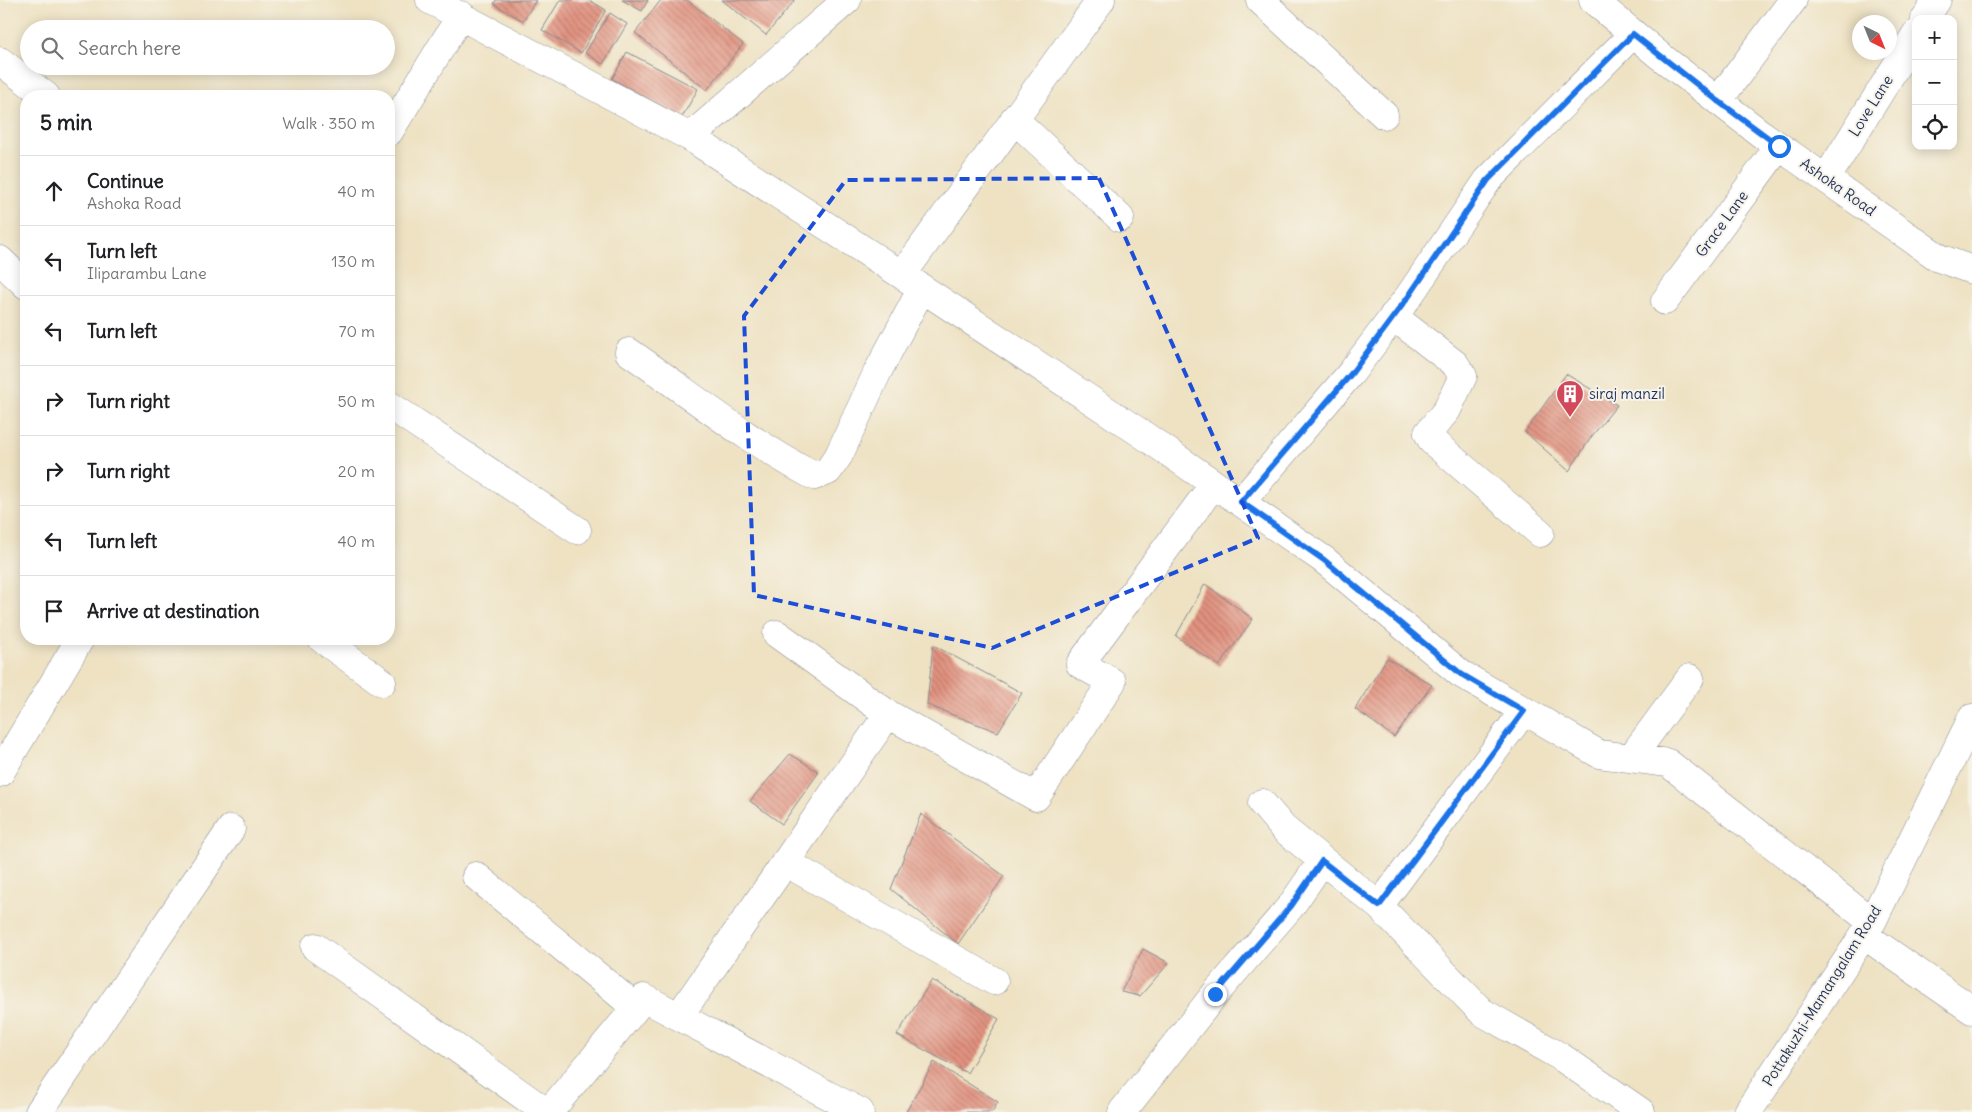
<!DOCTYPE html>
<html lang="en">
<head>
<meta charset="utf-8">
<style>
	body { margin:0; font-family:Delius,sans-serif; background:#f6f6f6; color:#202124 }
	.controls { position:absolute; right:15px; top:15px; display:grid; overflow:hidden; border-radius:10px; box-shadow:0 2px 12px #0003 }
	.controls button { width:45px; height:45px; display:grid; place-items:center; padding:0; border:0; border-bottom:1px solid #e0e0e0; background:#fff; color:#202124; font:25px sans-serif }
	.compass { position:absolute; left:1852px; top:15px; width:45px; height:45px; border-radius:50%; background:#fff; box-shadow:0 2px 12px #0003; rotate:137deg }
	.stop { position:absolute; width:15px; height:15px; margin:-11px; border:4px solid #1a73e8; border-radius:50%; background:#fff }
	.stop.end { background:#1a73e8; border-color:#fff; box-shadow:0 1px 5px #0008 }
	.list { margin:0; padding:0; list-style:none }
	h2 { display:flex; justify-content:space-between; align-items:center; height:65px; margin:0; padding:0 20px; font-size:21px }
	h2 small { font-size:16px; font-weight:400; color:#757577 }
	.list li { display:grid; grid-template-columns:32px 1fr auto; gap:15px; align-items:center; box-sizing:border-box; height:70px; padding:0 20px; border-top:1px solid #e0e0e0 }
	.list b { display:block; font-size:19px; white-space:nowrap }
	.list p { margin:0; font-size:16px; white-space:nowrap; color:#757577 }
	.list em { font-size:16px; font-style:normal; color:#757577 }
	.icon { flex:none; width:28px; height:28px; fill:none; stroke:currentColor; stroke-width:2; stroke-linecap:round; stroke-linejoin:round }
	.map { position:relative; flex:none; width:1972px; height:1112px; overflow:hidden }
	.search { position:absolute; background:#fff; box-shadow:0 2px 12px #0003; left:20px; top:20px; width:375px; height:55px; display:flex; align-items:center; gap:12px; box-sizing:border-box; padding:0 18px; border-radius:28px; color:#757577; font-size:19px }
	.panel { position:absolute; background:#fff; box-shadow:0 2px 12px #0003; left:20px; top:90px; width:375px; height:555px; border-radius:20px }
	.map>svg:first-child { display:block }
	.building { fill:url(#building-back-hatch) }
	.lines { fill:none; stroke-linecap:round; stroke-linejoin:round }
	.street-casing { stroke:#848890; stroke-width:29 }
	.street { stroke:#fff; stroke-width:28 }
	.route { stroke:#1a73e8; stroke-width:6 }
	.marked { fill:none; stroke:#1d4ed8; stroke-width:4; stroke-dasharray:10 6; stroke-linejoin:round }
	.labels { text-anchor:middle; stroke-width:4; stroke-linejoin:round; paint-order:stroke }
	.street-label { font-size:15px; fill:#1b2f5e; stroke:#f7f3e8 }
	.poi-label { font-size:15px; fill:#1b2f5e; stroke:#f7f3e8; text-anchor:start }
</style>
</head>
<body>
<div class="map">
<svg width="1972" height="1112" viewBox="0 0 1972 1112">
	<defs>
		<pattern id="building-back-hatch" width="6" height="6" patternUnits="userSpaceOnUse" patternTransform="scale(1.25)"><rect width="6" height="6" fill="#e2927f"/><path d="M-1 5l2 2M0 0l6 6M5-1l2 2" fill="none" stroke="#b6786b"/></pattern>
	</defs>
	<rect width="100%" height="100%" fill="#f7f3e8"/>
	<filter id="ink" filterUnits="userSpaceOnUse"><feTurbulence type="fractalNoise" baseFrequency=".02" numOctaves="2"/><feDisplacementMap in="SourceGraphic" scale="10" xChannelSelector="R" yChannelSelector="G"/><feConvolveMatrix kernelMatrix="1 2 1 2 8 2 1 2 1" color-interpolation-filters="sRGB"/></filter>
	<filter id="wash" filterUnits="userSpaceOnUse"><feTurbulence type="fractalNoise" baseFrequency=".0096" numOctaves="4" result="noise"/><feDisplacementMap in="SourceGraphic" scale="20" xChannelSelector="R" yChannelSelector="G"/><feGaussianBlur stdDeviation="1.12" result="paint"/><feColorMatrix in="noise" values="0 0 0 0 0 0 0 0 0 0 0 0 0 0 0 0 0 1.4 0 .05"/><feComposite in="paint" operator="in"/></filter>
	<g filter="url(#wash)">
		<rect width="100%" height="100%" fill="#eee2c3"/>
		<g id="blocks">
			<path class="building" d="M496 0H536L523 21 494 4Z
				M560 0H589L606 10 581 53 542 30Z
				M622 0H648L642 11Z
				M661 0H687L743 44 707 90 635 33Z
				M722 0H795L766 35Z
				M610 13 627 24 603 64 585 53Z
				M627 52 698 89 682 117 612 79Z
				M1566 374 1617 405 1592 436 1569 471 1525 432Z
				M1205 584 1253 619 1219 666 1176 636Z
				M933 645 1022 693 998 732 927 705Z
				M1387 658 1432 685 1394 737 1355 709Z
				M790 754 819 772 782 824 750 801Z
				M921 814 1004 876 958 944 891 889Z
				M1143 949 1169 963 1140 996 1121 992Z
				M932 980 999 1019 967 1073 897 1035Z
				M934 1062 998 1102 992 1112H906Z"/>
		</g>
	</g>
	<g filter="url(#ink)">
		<use href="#blocks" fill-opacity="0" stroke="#848890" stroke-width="1"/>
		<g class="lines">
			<defs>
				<path id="street" d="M430 0 690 137 847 0
					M1260 0 1384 115
					M1593 0 1660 56 1760 133 1939 258 1972 270
					M1925 19 1937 0
					M0 61 46 96
					M1718 101 1793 0
					M1014 119 1120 218
					M389 132 461 15
					M690 137 902 275 1142 434 1324 560 1461 674 1599 754 1668 763 1872 922
					M1826 179 1916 34
					M0 260 26 285
					M902 275 1101 0
					M1665 301 1779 146
					M1393 316 1455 364 1463 376 1447 410 1428 433 1432 441 1540 533
					M629 352C690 394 749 442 814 476L828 471 839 455 878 371 922 288
					M389 405 577 530
					M1241 502 1351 373 1409 296 1488 180 1633 34
					M777 634 888 714
					M322 639 382 682
					M1631 758 1690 678
					M0 773 80 639
					M1262 803 1284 829 1379 906 1482 1012 1561 1057 1641 1112
					M785 862 994 981
					M476 876 635 1007
					M1379 906 1524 711
					M1864 935 1972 1010
					M315 947 546 1112
					M679 1016 888 714 1036 797 1112 682 1080 664 1214 484
					M39 1112 231 829
					M549 1112 644 998 860 1112
					M1122 1112 1215 994 1291 906 1322 861
					M1748 1112 1872 922 1972 718"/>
			</defs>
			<use href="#street" class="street-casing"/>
			<use href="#street" class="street"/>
		</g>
	</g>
	<g class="lines" filter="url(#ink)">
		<path class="route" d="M1215 994 1291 906 1322 861 1379 906 1524 711 1461 674 1324 560 1241 502 1351 374 1409 296 1488 180 1633 34 1718 101 1779 146"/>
	</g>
	<path class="marked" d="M1099 178 1258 538 992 648 754 595 744 316 846 180Z"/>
	<defs>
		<symbol id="building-pin" viewBox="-11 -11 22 30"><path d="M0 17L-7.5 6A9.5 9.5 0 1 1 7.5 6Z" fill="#d1495b" stroke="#f7f3e8"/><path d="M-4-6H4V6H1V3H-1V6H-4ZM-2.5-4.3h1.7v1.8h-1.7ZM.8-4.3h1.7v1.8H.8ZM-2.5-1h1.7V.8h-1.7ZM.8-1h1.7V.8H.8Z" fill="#fff"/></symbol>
	</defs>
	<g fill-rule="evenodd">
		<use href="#building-pin" x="1554" y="378" width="32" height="43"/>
	</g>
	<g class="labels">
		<g class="street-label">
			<text transform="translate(1871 106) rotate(-58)" y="5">Love Lane</text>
			<text transform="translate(1838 187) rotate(35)" y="5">Ashoka Road</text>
			<text transform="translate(1722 224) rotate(-54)" y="5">Grace Lane</text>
			<text transform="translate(1822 996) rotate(-58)" y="5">Pottakuzhi-Mamangalam Road</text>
		</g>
		<g class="poi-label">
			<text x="1589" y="399">siraj manzil</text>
		</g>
	</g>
</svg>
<div class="controls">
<button>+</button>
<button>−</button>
<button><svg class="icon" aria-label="locate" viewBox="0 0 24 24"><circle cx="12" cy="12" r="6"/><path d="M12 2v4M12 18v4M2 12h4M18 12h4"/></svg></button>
</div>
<svg class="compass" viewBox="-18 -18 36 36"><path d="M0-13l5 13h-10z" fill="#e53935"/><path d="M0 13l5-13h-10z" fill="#757577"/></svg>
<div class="stop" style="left:1779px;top:146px"></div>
<div class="stop end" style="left:1215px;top:994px"></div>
<div class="search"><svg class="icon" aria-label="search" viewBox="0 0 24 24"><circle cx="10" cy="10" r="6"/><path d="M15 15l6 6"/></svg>Search here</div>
<section class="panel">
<h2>5 min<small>Walk · 350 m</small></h2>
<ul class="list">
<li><svg class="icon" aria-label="ahead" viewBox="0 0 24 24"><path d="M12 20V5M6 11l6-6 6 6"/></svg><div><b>Continue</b><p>Ashoka Road</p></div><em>40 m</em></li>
<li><svg class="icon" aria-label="left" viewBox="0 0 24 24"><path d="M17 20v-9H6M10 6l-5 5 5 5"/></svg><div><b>Turn left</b><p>Iliparambu Lane</p></div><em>130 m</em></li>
<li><svg class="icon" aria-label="left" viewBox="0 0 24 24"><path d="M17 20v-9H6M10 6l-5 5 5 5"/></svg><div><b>Turn left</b></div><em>70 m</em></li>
<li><svg class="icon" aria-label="right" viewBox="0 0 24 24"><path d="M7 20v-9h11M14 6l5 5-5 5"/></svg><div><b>Turn right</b></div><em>50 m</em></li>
<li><svg class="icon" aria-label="right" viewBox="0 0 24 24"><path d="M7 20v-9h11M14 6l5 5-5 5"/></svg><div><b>Turn right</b></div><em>20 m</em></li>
<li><svg class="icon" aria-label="left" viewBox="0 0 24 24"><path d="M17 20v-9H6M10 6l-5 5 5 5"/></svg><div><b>Turn left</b></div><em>40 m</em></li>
<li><svg class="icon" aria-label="arrive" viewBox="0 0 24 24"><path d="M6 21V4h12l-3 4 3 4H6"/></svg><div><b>Arrive at destination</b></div></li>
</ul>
</section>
</div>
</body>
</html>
